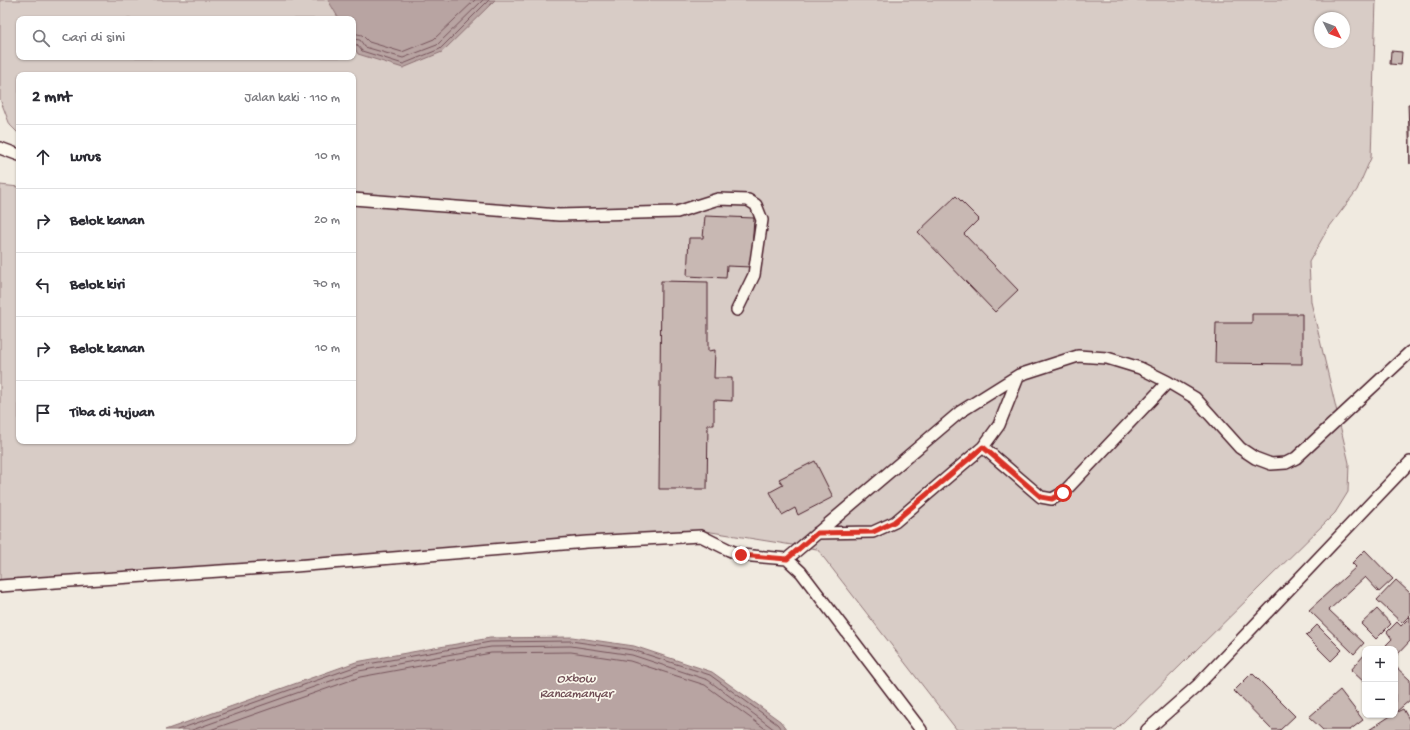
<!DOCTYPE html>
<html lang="id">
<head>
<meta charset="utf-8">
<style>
	body { margin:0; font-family:"Gochi Hand",sans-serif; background:#f2f2f3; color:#2b2b33 }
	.controls { position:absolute; right:12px; bottom:12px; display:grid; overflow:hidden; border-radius:8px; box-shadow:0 1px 3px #0004 }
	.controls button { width:36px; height:36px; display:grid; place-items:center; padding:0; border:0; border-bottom:1px solid #e1e1e2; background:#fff; color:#2b2b33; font:20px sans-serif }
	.compass { position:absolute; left:1314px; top:12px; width:36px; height:36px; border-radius:50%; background:#fff; box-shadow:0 1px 3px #0004; rotate:132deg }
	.stop { position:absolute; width:12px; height:12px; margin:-9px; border:3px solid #d93025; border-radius:50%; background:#fff }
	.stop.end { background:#d93025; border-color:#fff; box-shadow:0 1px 4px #0008 }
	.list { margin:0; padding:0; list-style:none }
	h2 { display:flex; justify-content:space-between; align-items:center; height:52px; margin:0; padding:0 16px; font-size:17px }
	h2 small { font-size:13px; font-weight:400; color:#7c7c81 }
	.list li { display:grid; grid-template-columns:26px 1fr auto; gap:12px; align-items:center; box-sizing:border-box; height:64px; padding:0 16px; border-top:1px solid #e1e1e2 }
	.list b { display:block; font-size:15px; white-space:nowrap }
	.list em { font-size:13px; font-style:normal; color:#7c7c81 }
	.icon { flex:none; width:22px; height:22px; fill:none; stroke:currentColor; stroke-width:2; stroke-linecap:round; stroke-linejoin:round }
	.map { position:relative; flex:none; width:1410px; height:730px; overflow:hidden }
	.search { position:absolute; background:#fff; box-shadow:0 1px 3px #0004; left:16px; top:16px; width:340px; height:44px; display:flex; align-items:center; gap:10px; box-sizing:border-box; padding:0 14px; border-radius:8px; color:#7c7c81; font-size:15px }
	.panel { position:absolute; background:#fff; box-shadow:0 1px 3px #0004; left:16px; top:72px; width:340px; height:372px; border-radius:8px }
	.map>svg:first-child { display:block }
	.green { fill:#d8ccc6; stroke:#917678; fill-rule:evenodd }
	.water { fill:#b8a4a2; stroke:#8c6f72 }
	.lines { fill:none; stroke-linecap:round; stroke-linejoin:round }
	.shore { stroke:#76545b; stroke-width:1 }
	.building { fill:#c8b8b3; stroke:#4a1f2b }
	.service-casing { stroke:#4a1f2b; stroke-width:14 }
	.service { stroke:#fbf7ec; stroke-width:11 }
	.route { stroke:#d93025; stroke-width:5 }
	.labels { text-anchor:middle; stroke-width:3.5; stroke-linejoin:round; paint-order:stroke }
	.water-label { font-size:13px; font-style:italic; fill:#704e55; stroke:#fbf7ec }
</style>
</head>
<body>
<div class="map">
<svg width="1410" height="730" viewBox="0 0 1410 730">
	<rect width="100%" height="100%" fill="#f0eae0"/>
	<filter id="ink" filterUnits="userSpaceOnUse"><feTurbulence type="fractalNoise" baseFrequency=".025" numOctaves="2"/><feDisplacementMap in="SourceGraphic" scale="8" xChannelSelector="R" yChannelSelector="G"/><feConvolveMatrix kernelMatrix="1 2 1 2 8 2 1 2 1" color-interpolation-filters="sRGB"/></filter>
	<g filter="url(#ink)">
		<path class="green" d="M0 0H1376L1371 158 1357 190 1327 230 1309 262 1311 302 1349 463 1348 492 1335 513 1115 730H957L817 549 705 531 0 585V185L19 187V441H353V75H19V134L10 125 0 99ZM1320 18H1344V42H1320ZM19 19H353V57H19Z"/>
		<path class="water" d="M328 0H495L442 52 403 68 358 54 353 45V19H339Z
			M572 637 634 646 712 672 780 721 787 730H165L356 662 490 638Z"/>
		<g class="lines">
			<path class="shore" d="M353 33 362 35 369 42 402 52 434 39 475 0
				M353 39 360 40 365 47 403 58 437 45 483 0
				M353 44 357 45 362 51 403 64 440 49 489 0
				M177 730 357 666 490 642 571 641 633 650 710 675 777 724 782 730
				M192 730 359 671 491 647 571 646 632 655 708 680 775 730
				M210 730 360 677 491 653 571 652 630 661 705 685 767 730"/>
		</g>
		<path class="building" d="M1391 51 1402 52 1401 65 1390 64Z
			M1408 104H1410V164Z
			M956 196 979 219 964 234 1018 290 995 312 918 232Z
			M705 216 754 218 751 267 727 266 726 278 687 276 689 238H703Z
			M661 281 708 282V351L715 350 714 378H732V401L714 400V425H708L707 489H659Z
			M1252 314H1302V364L1215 363 1216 323H1252Z
			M815 461 833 497 798 515 795 508 782 515 770 492 783 485 779 479Z
			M1365 550 1393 579 1379 592 1365 577 1329 610 1364 643 1354 654 1309 610 1356 567 1352 563Z
			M1396 580 1410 593V615L1402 623 1377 600Z
			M1377 609 1391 624 1376 639 1361 624Z
			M1410 617V641L1397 655 1395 653V649H1391L1386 645 1392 639 1387 632 1397 622 1401 626Z
			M1317 625 1342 650 1331 661 1306 636Z
			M1365 654V683L1351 670Z
			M1395 666 1410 680V700L1396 712 1395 711Z
			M1252 673 1295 716 1280 730H1272L1234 691Z
			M1340 690 1363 720 1350 730H1323L1309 717Z
			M1403 709 1410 721V730H1369L1392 715H1395V713Z"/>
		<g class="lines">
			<defs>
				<path id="service" d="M0 148 19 155
					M353 199 559 215 677 212 718 199 748 200 756 205 762 220 754 275 737 310
					M983 447 1041 497 1052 499 1063 493 1168 382
					M817 533 873 532 895 522 983 447 999 425 1019 375
					M787 559 960 412 1019 375 1078 356 1107 358 1140 368 1168 382 1195 398 1240 448 1255 458 1271 464 1286 463 1296 458 1410 352
					M0 586 41 583 295 566 587 542 701 536 729 550 741 555 787 559 801 572 921 730
					M1147 730 1197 686 1410 462"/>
			</defs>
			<use href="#service" class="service-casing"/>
			<use href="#service" class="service"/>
		</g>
	</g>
	<g class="lines" filter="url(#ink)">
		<path class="route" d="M741 555 787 559 817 533 873 532 894 522 983 447 1041 497 1052 499 1063 493"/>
	</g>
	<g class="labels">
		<g class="water-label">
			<text x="576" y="682">Oxbow<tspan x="576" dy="15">Rancamanyar</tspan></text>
		</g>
	</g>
</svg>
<div class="controls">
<button>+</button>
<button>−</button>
</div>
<svg class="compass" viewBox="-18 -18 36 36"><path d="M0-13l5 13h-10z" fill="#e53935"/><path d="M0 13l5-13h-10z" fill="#7c7c81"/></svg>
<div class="stop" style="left:1063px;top:493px"></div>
<div class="stop end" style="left:741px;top:555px"></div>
<div class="search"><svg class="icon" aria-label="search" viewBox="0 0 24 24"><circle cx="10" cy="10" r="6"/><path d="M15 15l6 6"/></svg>Cari di sini</div>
<section class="panel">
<h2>2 mnt<small>Jalan kaki · 110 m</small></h2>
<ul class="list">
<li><svg class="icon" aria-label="ahead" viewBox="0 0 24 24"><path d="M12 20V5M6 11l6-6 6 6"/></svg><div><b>Lurus</b></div><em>10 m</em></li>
<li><svg class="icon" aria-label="right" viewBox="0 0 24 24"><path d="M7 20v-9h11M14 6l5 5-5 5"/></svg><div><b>Belok kanan</b></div><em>20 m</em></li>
<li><svg class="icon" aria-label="left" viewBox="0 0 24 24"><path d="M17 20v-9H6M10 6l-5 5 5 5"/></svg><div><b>Belok kiri</b></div><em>70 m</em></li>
<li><svg class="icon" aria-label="right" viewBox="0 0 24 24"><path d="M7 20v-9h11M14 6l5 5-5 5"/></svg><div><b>Belok kanan</b></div><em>10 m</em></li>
<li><svg class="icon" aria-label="arrive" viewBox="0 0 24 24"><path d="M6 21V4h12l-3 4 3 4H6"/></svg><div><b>Tiba di tujuan</b></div></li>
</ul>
</section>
</div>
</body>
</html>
